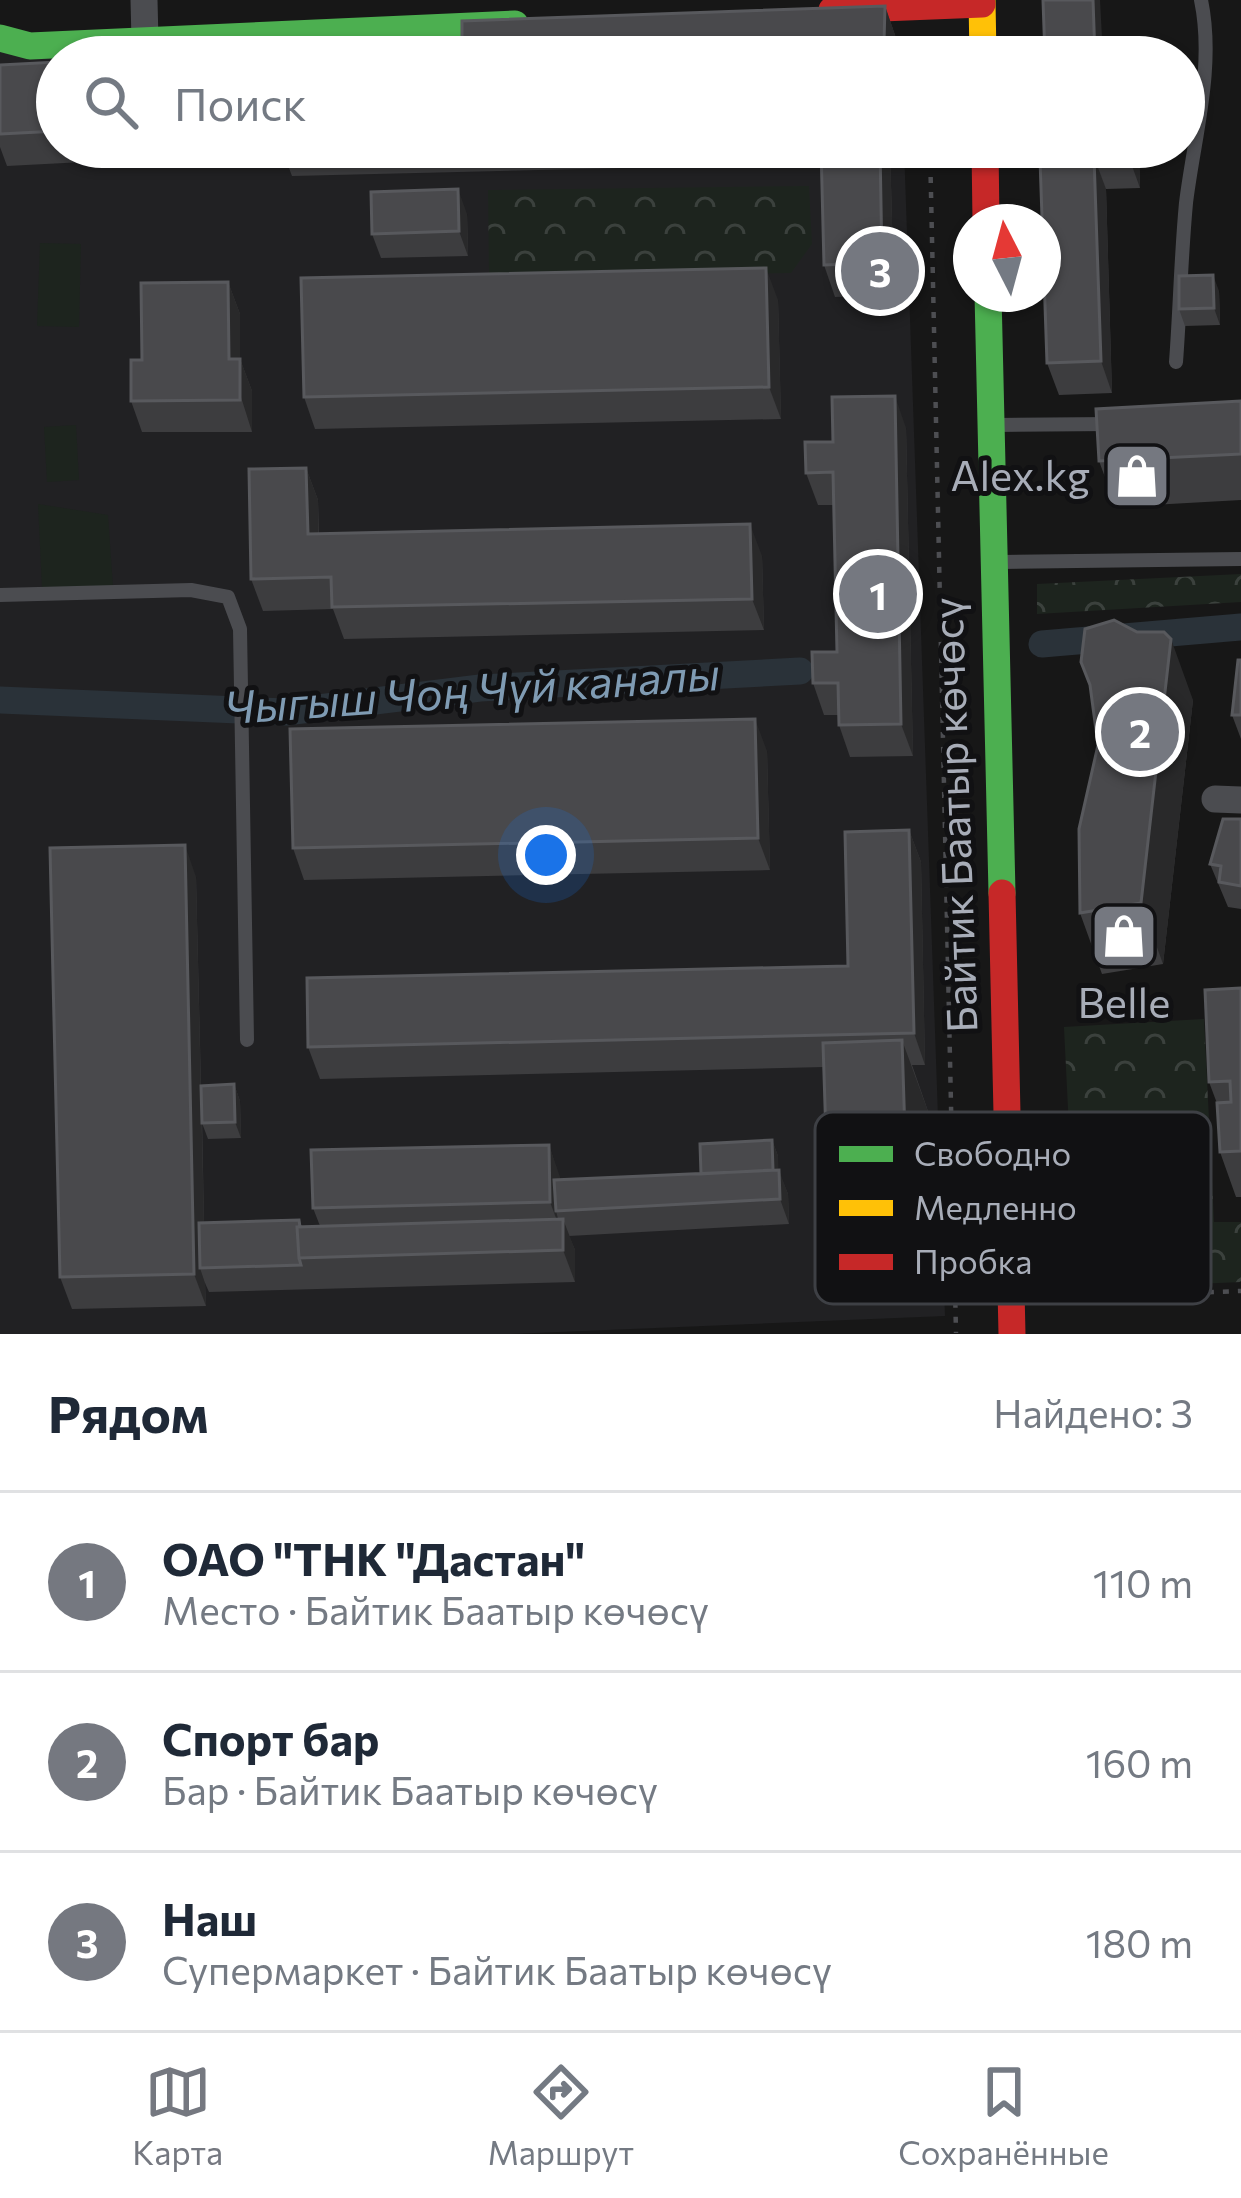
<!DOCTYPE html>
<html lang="ru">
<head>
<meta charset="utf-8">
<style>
	body { margin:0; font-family:Commissioner,sans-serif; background:#f6f6f7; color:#1f2937 }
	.compass { position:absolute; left:953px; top:204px; width:108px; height:108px; border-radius:50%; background:#fff; box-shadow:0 3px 9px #0004; rotate:354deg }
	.you { position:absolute; left:546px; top:855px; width:42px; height:42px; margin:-30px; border:9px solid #fff; border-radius:50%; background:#1a73e8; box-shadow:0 0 0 18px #1a73e833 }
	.badge { display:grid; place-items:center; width:78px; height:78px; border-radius:50%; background:#757880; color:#fff; font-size:39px; font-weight:700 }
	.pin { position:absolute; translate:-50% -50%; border:6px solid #fff; box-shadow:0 3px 12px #0006 }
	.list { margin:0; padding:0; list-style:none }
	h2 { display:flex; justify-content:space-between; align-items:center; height:156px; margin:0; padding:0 48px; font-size:51px }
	h2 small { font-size:39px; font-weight:400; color:#747a83 }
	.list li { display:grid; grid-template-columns:78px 1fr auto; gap:36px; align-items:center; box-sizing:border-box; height:180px; padding:0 48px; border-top:3px solid #e0e1e3 }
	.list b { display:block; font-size:45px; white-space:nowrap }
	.list p { margin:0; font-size:39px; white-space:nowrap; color:#747a83 }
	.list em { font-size:39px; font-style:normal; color:#747a83 }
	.icon { flex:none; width:66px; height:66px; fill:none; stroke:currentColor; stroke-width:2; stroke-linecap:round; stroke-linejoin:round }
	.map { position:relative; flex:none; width:1241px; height:1334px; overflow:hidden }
	.search { position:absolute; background:#fff; box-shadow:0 3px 9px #0004; left:36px; right:36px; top:36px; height:132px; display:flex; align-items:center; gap:30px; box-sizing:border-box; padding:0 42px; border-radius:66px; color:#747a83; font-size:45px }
	.sheet { height:696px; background:#fff }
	nav { display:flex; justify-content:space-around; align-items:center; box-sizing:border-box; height:168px; border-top:3px solid #e0e1e3; background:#fff; font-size:33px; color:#747a83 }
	nav a { display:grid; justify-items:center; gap:6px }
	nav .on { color:#757880 }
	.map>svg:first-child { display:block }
	.built { fill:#212123 }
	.green { fill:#1d241e }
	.forest { fill:url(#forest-crowns) }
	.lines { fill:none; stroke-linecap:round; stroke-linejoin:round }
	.canal { stroke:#2a3239; stroke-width:27 }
	.path { stroke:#4d4e52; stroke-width:4.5; stroke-dasharray:6 9; stroke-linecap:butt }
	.lane { stroke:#4b4c50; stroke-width:14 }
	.street { stroke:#4b4c50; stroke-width:27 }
	.fast { stroke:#4caf50; stroke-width:27 }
	.slow { stroke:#ffc107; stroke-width:27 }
	.jam { stroke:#c62828; stroke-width:27 }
	.wall { fill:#3d3d3f }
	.shaded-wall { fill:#29292a }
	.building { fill:#49494c; stroke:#58595d; stroke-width:3 }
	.labels { text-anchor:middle; stroke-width:10; stroke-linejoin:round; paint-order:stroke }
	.poi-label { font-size:42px; fill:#a8adb8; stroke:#111113; text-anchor:end }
	.street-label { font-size:42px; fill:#a8adb8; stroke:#111113 }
	.water-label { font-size:45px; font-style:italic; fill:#7f9bb3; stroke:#111113 }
	.key { fill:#111113; stroke:#3e4045; stroke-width:3 }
	.key-label { font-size:33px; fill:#a8adb8 }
</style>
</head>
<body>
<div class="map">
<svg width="1241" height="1334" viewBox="0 0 1241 1334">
	<defs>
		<pattern id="forest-crowns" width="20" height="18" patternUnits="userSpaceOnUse" patternTransform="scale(3)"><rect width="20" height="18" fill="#1d241e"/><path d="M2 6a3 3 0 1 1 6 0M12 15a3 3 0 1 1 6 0" fill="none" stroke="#3b413d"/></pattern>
	</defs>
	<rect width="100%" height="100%" fill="#171717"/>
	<path class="built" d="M0 37 900 44V57H57V147H904L945 1316 511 1334H0Z"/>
	<path class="green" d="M40 243 81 244 79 327 37 326Z
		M76 425 79 480 47 482 44 427Z
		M38 504 108 515 113 587 42 588Z"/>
	<path class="forest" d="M809 186 812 244 791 273 489 277 488 190Z
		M1241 574V602L1037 614V584Z
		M1204 1019 1214 1222H1241V1282L1077 1289 1064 1027Z"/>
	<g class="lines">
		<path class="canal" d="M1042 644 1241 627
			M0 700 286 712 480 688 800 671"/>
		<path class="path" d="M928 39V57
			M930 147 956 1333
			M1043 1298 1241 1291
			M956 1300 981 1299"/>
		<path class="lane" d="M1176 362C1180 309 1181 256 1186 203 1194 137 1215 67 1201 0
			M996 425 1111 424
			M1001 562 1241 559
			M0 595 191 590 228 597 240 629 247 1040"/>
		<path class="street" d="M144 0 145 41
			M1215 799 1241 800"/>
		<path class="fast" d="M0 38 30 46 515 24
			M988 294 1002 893"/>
		<path class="slow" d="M982 0 983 57"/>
		<path class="jam" d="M832 10 982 4
			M985 147 986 222
			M1002 893 1012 1334"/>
	</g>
	<path class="wall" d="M885 6 896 38V57H463L462 54Z
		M57 62V147H237V154L7 166 0 147V65Z
		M281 147H890L894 295 835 297 824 265 821 163 292 176Z
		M1043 147H1137L1139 154 1140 188 1106 189 1112 393 1059 395 1047 363Z
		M467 214 468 256 381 258 372 234Z
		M228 282 240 314V359L252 391V432H142L131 401 142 360Z
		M1219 291 1220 325 1185 326 1179 309Z
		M778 300 781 419 315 429 304 397Z
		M1241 401V500L1116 507 1099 461Z
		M906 428 913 756 850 757 839 725 838 715H824L813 683 837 652 834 505H818L806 473 833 442Z
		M306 468 318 500 319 534 762 556 764 630 344 639 333 609 263 611 251 579Z
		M1241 660V739L1232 715Z
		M1081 662 1193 700 1163 964 1102 974 1080 913 1098 745 1091 690Z
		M767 751 770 870 304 880 293 848Z
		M1241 819V909L1228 907 1210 864Z
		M909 830 921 862 925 1065H912L929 1114 935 1302 856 1304 829 1230 824 1067 320 1079 308 1047 848 966Z
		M196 877 201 1086 234 1084 240 1101 241 1138 208 1139 202 1123V1115L204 1223 299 1220 302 1227 320 1226 313 1208 549 1145 560 1180 701 1174 772 1140 778 1156V1170L788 1194 789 1224 569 1236 575 1250V1282L209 1292 205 1283 206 1306 72 1309 60 1277Z
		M1241 988V1197H1236L1220 1152 1218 1106 1209 1082Z"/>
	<path class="shaded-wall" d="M1093 0H1100L1103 57H1095Z
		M885 6 896 38V57H890L884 42Z
		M880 147H890L894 295 882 263Z
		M1131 147H1137L1139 154 1140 188 1131 163Z
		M1094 157 1106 189 1112 393 1101 361Z
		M458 189 467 214 468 256 459 231Z
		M766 268 778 300 781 419 769 387Z
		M1213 275 1219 291 1220 325 1214 308Z
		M228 282 240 314V359L252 391V432L229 359Z
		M895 396 906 428 913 756 901 724Z
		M306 468 318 500 319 566 308 534Z
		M750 524 762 556 764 630 752 599Z
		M1171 639 1193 700 1163 964 1141 903Z
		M755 719 767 751 770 870 758 838Z
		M909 830 921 862 925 1065 914 1033Z
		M185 845 196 877 205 1268H200L205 1283 206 1306 194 1274Z
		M902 1040 929 1114 935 1302 908 1228Z
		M234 1084 240 1101 241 1138 235 1122Z
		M772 1140 778 1156 779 1188 773 1172Z
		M549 1145 560 1177 561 1211H556L562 1234 550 1202Z
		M779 1170 788 1194 789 1224 780 1199Z
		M563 1219 575 1250V1282L563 1250Z"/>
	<path class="building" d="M1043 0H1093L1095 57H1045Z
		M885 6 884 42 462 54V21Z
		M260 45 261 57H227L226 47Z
		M222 54V57H157Z
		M57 62V131L0 134V65Z
		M821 147H880L882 263 824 265Z
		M1043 147H1131V163L1097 164 1094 157 1043 159Z
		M1094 157 1101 361 1047 363 1040 159Z
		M458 189 459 231 372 234 371 192Z
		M766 268 769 387 304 397 301 278Z
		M1213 275 1214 308 1179 309V276Z
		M228 282 229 359H240V400L131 401V360H142L141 283Z
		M895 396 901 724 839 725 838 683H813L812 652H837L833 472 806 473 805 442H833L832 397Z
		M1241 401V454L1099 461 1096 409Z
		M306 468 308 534 750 524 752 599 332 607 331 577 251 579 249 469Z
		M1114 620 1137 632H1164L1171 639 1141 903 1080 913 1079 829 1098 745 1090 685 1081 662 1085 629Z
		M1238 660H1241V715H1232Z
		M755 719 758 838 293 848 290 729Z
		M1223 819H1241V886L1219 882 1221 866 1210 864Z
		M909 830 914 1033 308 1047 307 978 848 966 845 832Z
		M185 845 194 1274 60 1277 50 848Z
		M1241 988V1151L1220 1152 1217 1103 1231 1102 1230 1081 1209 1082 1205 990Z
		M902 1040 908 1228 829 1230 823 1043Z
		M234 1084 235 1122 202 1123 201 1086Z
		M772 1140 773 1170 701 1174 700 1144Z
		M549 1145 550 1202 313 1208 311 1150Z
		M779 1170 780 1199 556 1211 554 1180Z
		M563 1219V1250L299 1258 297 1227Z
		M299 1220 300 1227H297L299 1258 301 1265 200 1268 199 1223Z"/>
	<defs>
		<symbol id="shop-square" viewBox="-11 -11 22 22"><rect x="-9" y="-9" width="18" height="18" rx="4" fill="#757880" stroke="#111113"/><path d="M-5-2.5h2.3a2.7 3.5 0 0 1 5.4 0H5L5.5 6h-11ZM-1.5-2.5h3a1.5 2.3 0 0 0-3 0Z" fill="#fff"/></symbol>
	</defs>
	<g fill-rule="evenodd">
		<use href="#shop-square" x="1099" y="438" width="76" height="76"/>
		<use href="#shop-square" x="1086" y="898" width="76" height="76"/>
	</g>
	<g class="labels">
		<g class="poi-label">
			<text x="1090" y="491">Alex.kg</text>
			<text x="1124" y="1018" text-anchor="middle">Belle</text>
		</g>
		<g class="street-label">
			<text transform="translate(955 815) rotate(-92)" y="15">Байтик Баатыр көчөсү</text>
		</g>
		<g class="water-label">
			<text transform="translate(472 691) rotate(-4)" y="16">Чыгыш Чоң Чүй каналы</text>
		</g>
	</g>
	<rect x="815" y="1112" width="396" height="192" rx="18" class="key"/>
	<rect x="839" y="1146" width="54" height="16" fill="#4caf50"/>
	<rect x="839" y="1200" width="54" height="16" fill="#ffc107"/>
	<rect x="839" y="1254" width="54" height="16" fill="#c62828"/>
	<g class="key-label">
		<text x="914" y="1166">Свободно</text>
		<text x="914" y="1220">Медленно</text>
		<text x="914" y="1274">Пробка</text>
	</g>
</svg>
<svg class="compass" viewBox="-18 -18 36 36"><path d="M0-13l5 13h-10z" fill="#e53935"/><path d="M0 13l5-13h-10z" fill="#747a83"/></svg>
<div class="you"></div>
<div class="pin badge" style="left:878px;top:594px">1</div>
<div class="pin badge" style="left:1140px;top:732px">2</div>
<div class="pin badge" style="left:880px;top:271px">3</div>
<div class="search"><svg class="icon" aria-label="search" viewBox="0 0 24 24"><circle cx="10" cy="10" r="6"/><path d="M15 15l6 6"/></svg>Поиск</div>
</div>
<section class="sheet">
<h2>Рядом<small>Найдено: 3</small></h2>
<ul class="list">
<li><span class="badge">1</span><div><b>ОАО &quot;ТНК &quot;Дастан&quot;</b><p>Место · Байтик Баатыр көчөсү</p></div><em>110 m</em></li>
<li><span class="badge">2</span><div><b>Спорт бар</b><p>Бар · Байтик Баатыр көчөсү</p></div><em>160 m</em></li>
<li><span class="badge">3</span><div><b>Наш</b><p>Супермаркет · Байтик Баатыр көчөсү</p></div><em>180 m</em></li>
</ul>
</section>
<nav>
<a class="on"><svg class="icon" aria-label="map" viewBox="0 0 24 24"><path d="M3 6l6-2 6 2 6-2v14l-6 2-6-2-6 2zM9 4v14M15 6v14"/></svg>Карта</a>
<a><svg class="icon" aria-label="directions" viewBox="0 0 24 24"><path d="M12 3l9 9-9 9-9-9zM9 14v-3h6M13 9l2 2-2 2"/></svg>Маршрут</a>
<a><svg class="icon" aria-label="saved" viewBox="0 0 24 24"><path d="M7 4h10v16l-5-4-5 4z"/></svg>Сохранённые</a>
</nav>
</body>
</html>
